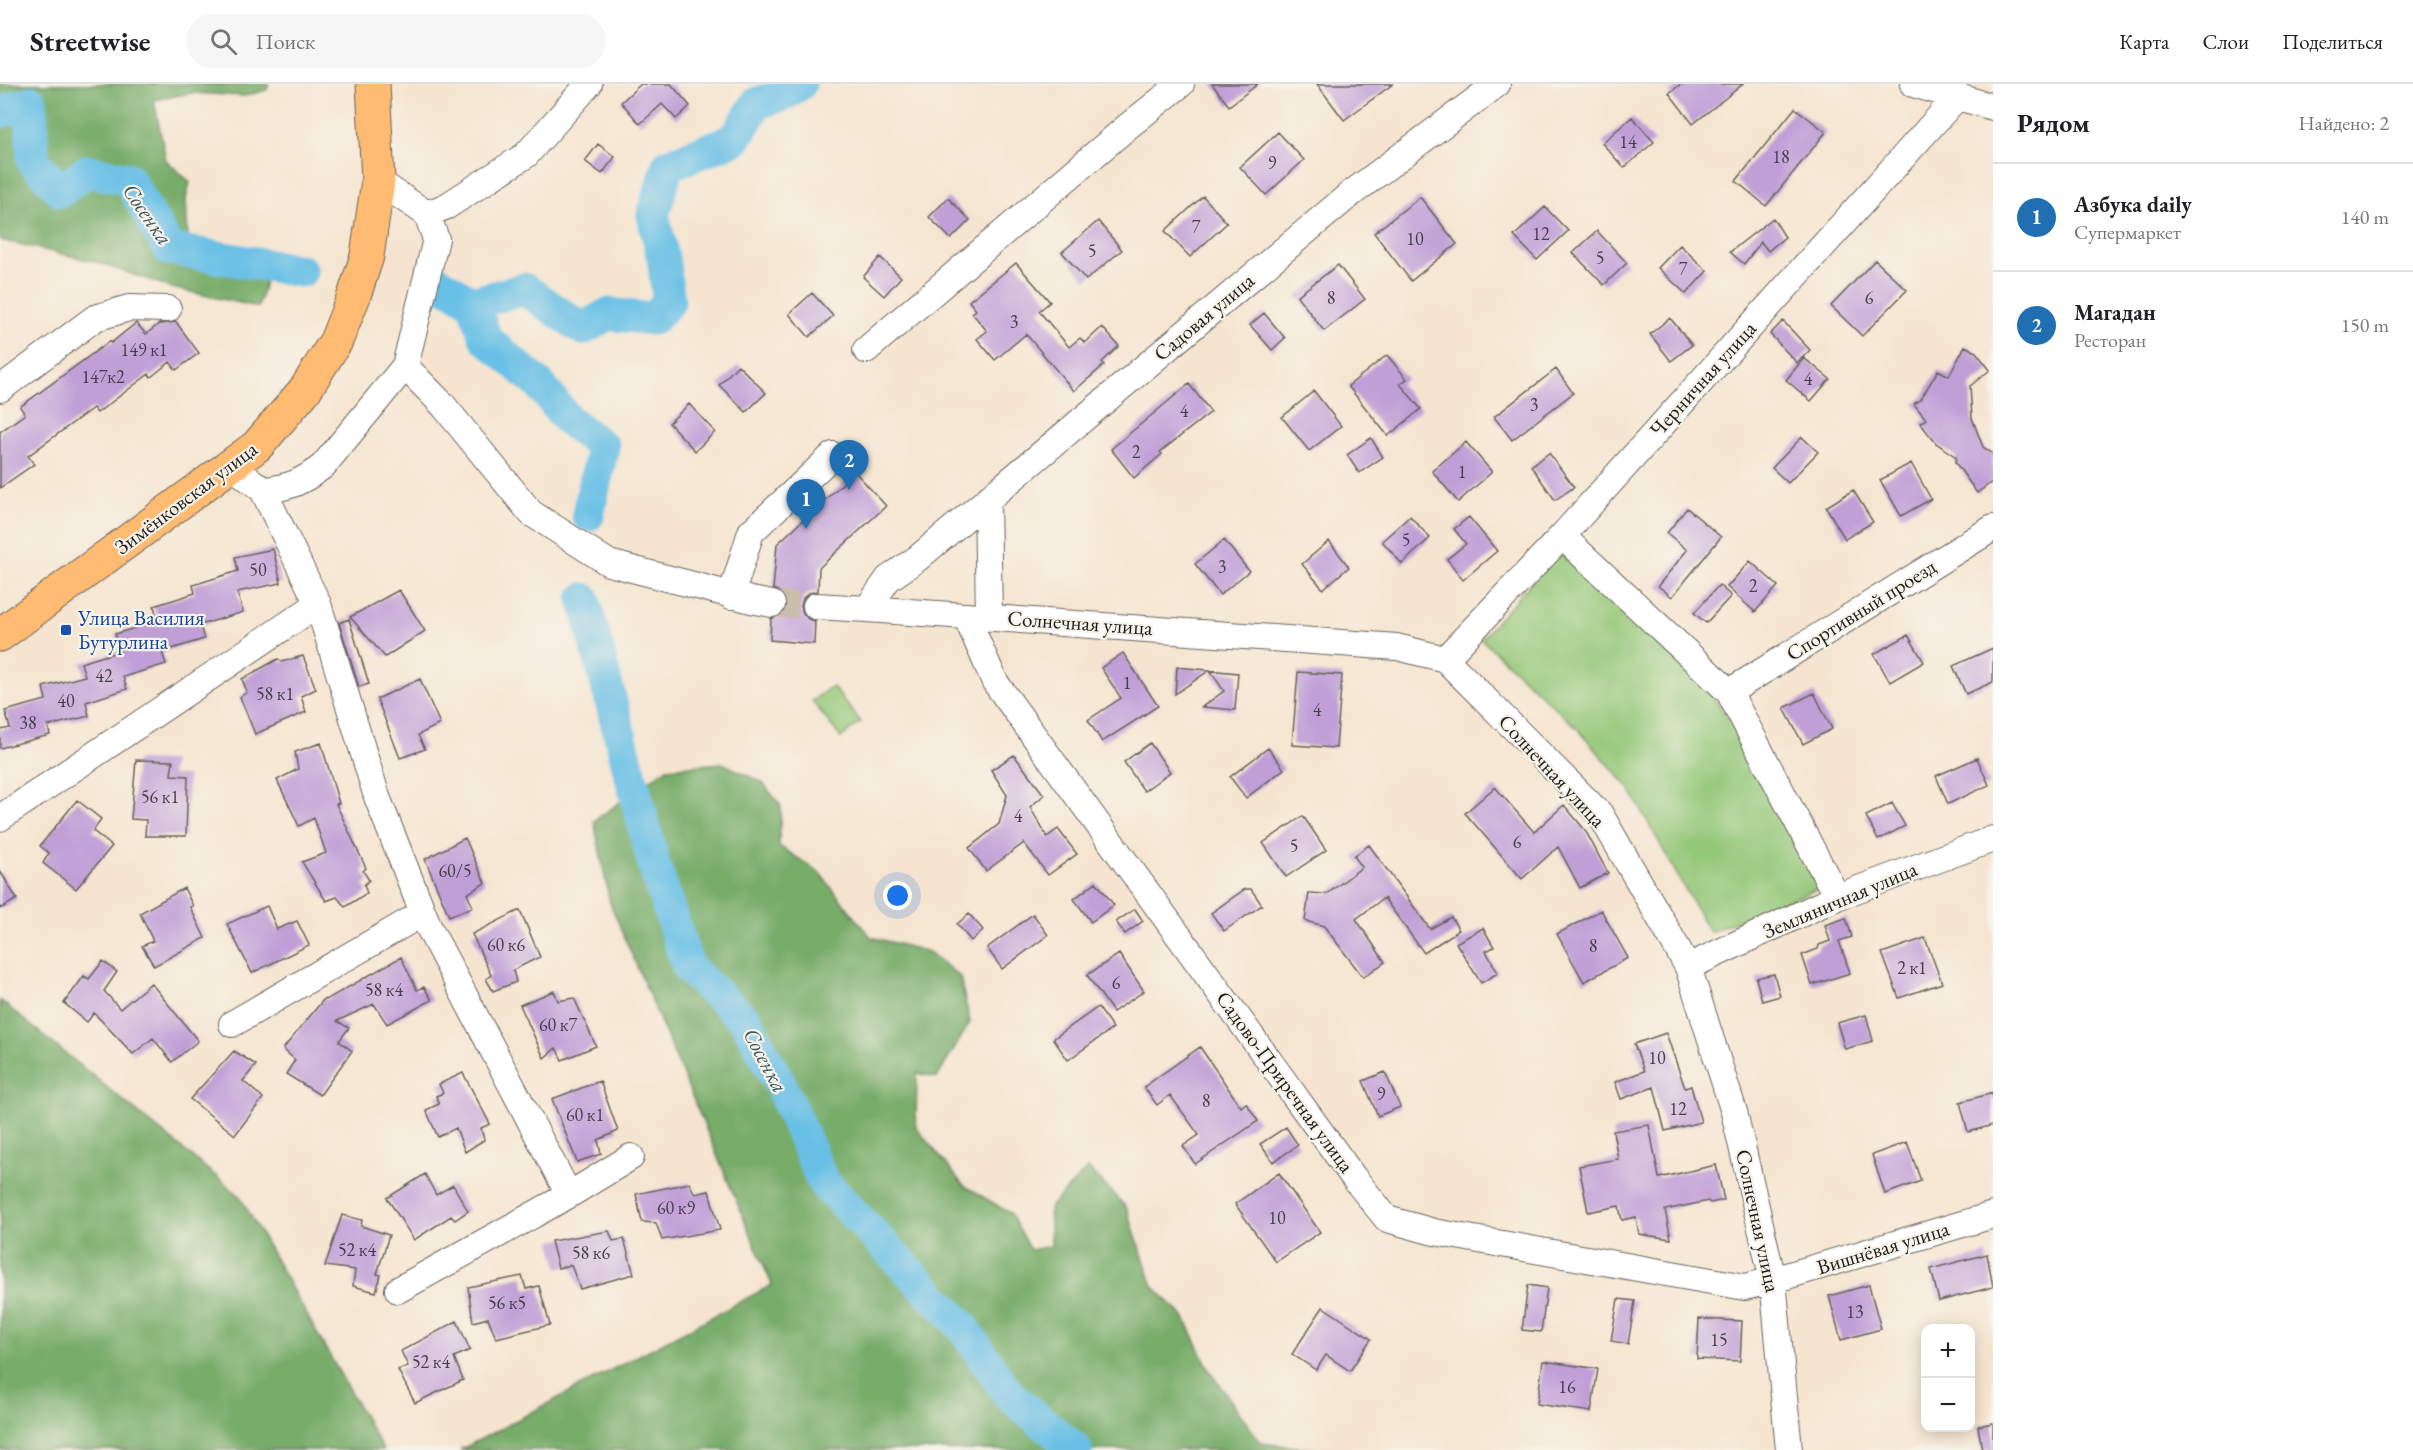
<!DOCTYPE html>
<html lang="ru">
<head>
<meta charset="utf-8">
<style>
	body { margin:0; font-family:"EB Garamond",serif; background:#f6f6f6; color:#202124 }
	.controls { position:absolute; right:18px; bottom:18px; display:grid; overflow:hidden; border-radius:12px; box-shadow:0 3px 15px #0003 }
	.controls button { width:54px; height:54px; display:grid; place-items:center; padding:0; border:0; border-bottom:2px solid #e0e0e0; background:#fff; color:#202124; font:30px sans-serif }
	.you { position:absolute; left:898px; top:812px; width:21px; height:21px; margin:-15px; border:4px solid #fff; border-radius:50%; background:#1a73e8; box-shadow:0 0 0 9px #1a73e833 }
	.badge { display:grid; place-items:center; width:39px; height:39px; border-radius:50%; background:#1f6fb2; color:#fff; font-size:20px; font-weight:700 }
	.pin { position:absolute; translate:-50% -50px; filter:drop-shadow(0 2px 3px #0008) }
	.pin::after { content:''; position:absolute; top:32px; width:21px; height:18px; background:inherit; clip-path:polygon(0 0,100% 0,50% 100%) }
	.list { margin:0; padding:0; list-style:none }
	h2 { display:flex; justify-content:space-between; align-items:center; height:78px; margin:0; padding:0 24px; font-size:26px }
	h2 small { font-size:20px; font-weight:400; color:#757577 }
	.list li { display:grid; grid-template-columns:39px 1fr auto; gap:18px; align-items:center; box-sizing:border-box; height:108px; padding:0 24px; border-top:2px solid #e0e0e0 }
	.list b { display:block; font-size:22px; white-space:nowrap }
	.list p { margin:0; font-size:20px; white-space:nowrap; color:#757577 }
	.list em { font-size:20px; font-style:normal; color:#757577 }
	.icon { flex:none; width:33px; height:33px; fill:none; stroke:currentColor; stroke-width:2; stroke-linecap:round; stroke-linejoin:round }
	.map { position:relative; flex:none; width:1993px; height:1366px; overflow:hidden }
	header { display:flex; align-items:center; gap:36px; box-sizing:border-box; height:84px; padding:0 30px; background:#fff; border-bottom:2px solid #e0e0e0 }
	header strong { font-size:28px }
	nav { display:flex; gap:33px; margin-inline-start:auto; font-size:21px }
	.search { width:420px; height:54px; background:#f6f6f6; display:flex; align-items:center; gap:15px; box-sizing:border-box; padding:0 21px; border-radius:33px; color:#757577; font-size:22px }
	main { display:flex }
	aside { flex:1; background:#fff }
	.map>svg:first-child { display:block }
	.green { fill:#94c879; stroke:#58724a; stroke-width:1.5 }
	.forest { fill:#77ac69; stroke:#4a6442; stroke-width:1.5 }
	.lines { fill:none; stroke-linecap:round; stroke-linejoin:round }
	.river { stroke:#69c0e6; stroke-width:33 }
	.building { fill:#c09fd7 }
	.minor-tunnel { stroke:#cabdac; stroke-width:26; stroke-dasharray:26 13; stroke-linecap:butt }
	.minor-casing { stroke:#68625b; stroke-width:28 }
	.major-casing { stroke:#68625b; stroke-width:35 }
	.minor { stroke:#fff; stroke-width:26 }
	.major { stroke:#febb71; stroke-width:33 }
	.transit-dot { fill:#1a4fb4; stroke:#f7f3e8; stroke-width:2 }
	.labels { text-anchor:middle; stroke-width:4.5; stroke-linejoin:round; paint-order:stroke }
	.number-label { font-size:18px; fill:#453d4b }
	.street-label { font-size:21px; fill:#1c1c1c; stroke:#f7f3e8 }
	.transit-label { font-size:21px; fill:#164399; stroke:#f7f3e8; text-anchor:start }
	.water-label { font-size:22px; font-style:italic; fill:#375563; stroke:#f7f3e8 }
</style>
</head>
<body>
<header>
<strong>Streetwise</strong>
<div class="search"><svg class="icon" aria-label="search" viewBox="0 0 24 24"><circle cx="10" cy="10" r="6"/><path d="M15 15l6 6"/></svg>Поиск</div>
<nav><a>Карта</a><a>Слои</a><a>Поделиться</a></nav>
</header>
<main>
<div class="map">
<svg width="1993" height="1366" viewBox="0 0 1993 1366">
	<rect width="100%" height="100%" fill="#f7f3e8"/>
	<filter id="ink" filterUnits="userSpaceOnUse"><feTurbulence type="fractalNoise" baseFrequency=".0167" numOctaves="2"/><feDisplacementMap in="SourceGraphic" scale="12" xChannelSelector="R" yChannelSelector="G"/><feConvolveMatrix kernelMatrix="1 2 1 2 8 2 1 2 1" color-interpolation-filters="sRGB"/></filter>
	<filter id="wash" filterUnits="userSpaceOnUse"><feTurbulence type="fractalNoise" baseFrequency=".008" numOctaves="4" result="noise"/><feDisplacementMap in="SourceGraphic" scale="24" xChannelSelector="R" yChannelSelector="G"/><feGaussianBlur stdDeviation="1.35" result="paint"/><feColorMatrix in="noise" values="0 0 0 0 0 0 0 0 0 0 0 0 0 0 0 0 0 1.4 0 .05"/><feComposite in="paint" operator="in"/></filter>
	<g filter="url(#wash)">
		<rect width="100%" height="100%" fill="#f5e5d0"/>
		<path class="green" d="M1558 468 1699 595 1746 657 1820 804 1709 848 1629 704 1577 644 1481 555Z
			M832 602 861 638 841 654 812 617Z"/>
		<path class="forest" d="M0 0H269L267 6 245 12 191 9 154 16 166 76 190 98 186 115 188 156 240 175 265 199 258 223 172 204 97 178 0 156Z
			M722 679 762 698 781 722 779 762 818 787 871 853 929 868 960 893 970 938 937 994 917 989 916 1043 963 1101 1010 1129 1030 1166 1051 1162 1049 1124 1088 1084 1126 1123 1153 1202 1185 1234 1210 1287 1261 1359 1321 1366H460L772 1201 610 819 594 737 667 684Z
			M0 916 239 1111 383 1366H0Z"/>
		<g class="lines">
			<path class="river" d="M0 28 31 18 33 77 61 107 87 87 128 95 169 165 301 187
				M437 197 473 219 486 255 540 301 567 335 603 363 588 431
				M473 219 524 205 583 245 608 230 653 235 669 218 663 174 653 131 668 81 735 55 757 19 784 11 800 0
				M584 515 655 784 689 885 746 937 781 1002 823 1098 964 1244 1009 1311 1076 1366"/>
		</g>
		<g id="blocks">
			<path class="building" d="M641 0H671L690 22 676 35 662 20 640 40 621 18Z
				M1212 0H1258L1229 22Z
				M1317 0H1393L1344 36Z
				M1681 0H1743L1693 40 1669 9Z
				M1795 24 1826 48 1766 122 1736 97Z
				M1632 33 1654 58 1624 84 1602 59Z
				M1278 48 1304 76 1266 111 1240 83Z
				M598 60 615 73 602 90 585 77Z
				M1203 112 1227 139 1190 173 1165 147Z
				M1420 113 1457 160 1411 197 1374 149Z
				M948 114 970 136 951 155 929 133Z
				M1545 123 1568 147 1537 176 1514 152Z
				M1773 134 1785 153 1768 167 1761 158 1744 180 1730 168Z
				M1098 137 1122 166 1086 196 1062 168Z
				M1597 147 1627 179 1604 201 1573 169Z
				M1680 161 1707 187 1686 210 1658 184Z
				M880 173 901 193 884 212 863 193Z
				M1875 176 1907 206 1862 252 1831 222Z
				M1016 179 1050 218 1039 227 1069 263 1080 254 1085 259 1102 243 1119 262 1102 278 1104 281 1074 307 1026 250 995 276 977 255 987 247 972 229 976 226 969 217Z
				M1338 181 1365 215 1324 247 1297 212Z
				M812 209 833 232 809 253 789 230Z
				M1264 229 1285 254 1272 266 1250 241Z
				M1670 234 1692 261 1671 277 1650 250Z
				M1783 237 1810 266 1797 279 1770 250Z
				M176 238 199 269 176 286 170 278 151 293 149 290 97 329 93 324 28 372 34 380 0 404V348L25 330 20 323 110 257 111 259 136 239 146 250 159 240Z
				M1965 262 1976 268 1990 286 1970 302 1972 334 1983 363 1993 370V397L1977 409 1955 378 1956 373 1936 359 1920 339 1926 335 1914 320 1921 315 1938 286 1949 292Z
				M1387 271 1407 295 1400 300 1421 325 1388 352 1348 302Z
				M1804 274 1830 295 1811 317 1786 296Z
				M738 281 766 309 746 328 719 301Z
				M1556 285 1573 309 1512 356 1494 333Z
				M1189 300 1211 328 1160 368 1162 370 1134 394 1111 365Z
				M1314 307 1341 342 1309 367 1282 333Z
				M689 320 715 348 695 367 669 339Z
				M1802 353 1818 368 1788 399 1772 384Z
				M1371 354 1383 373 1359 389 1347 371Z
				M1466 358 1492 388 1458 418 1432 387Z
				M1549 369 1574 403 1555 416 1531 382Z
				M1911 379 1931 415 1901 432 1880 396Z
				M855 388 886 422 819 484 818 507 809 509 803 514 801 522 803 529 808 535 815 537 814 560 770 556 771 535 783 530 787 522 786 516 782 509 773 505 777 460Z
				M1853 406 1873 438 1845 455 1826 423Z
				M1687 424 1721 453 1672 513 1658 502 1687 466 1667 449Z
				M1410 432 1430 454 1402 480 1382 457Z
				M1469 433 1497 467 1463 496 1447 475 1466 460 1454 445Z
				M1224 456 1249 487 1220 511 1195 480Z
				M1329 457 1349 483 1323 505 1302 480Z
				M273 465 281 499 237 508 243 528 200 541 204 555 162 568 166 580 123 593 127 605 86 618 89 632 48 642 50 651 0 664V646L10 644 5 627 46 616 43 603 85 592 81 579 120 567 115 550 158 537 154 522 195 509 193 501 238 487 235 473Z
				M1750 477 1778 502 1755 528 1727 503Z
				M1719 501 1731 512 1706 539 1694 529Z
				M399 506 425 547 385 573 350 533Z
				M349 535 369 600 359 603 339 539Z
				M1908 551 1924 578 1890 598 1874 570Z
				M1993 564V598L1966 610 1953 582Z
				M1123 569 1158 622 1102 658 1088 636 1121 614 1101 584Z
				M303 572 316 605 301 612 306 628 255 650 240 613 247 608 242 595 278 575 282 578Z
				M1177 583 1238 589 1235 626 1202 623 1224 607 1210 586 1175 610Z
				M1298 588 1342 591 1336 664 1292 661Z
				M420 595 440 640 418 651 425 665 400 674 377 615Z
				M1814 609 1832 645 1803 660 1784 624Z
				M321 659 339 719 336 720 366 784 363 787 369 796 364 801 367 809 345 823 337 813 326 817 302 778 326 769 314 734 299 742 277 696 298 685 295 668Z
				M1150 659 1170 688 1144 707 1124 678Z
				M1268 664 1284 685 1246 714 1230 693Z
				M1014 671 1044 711 1030 723 1047 753 1058 745 1077 770 1048 791 1024 759 986 787 969 764 999 740 1007 711 991 686Z
				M1977 674 1989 701 1948 720 1936 692Z
				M136 676 173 677 171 691 188 692 186 752H145L146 736 131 735Z
				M1495 703 1534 748 1564 721 1585 746 1608 789 1580 804 1558 763 1522 795 1465 729Z
				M77 716 101 735 93 747 112 762 76 805 43 779 49 769 40 762Z
				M1892 719 1905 742 1878 756 1866 732Z
				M1303 732 1326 766 1286 793 1263 759Z
				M465 754 485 799 467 810 473 823 449 832 425 775Z
				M1369 761 1430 845 1451 833 1459 846 1424 869 1384 814 1356 835 1385 878 1363 893 1324 842 1305 837 1309 809 1327 810 1362 783 1354 772Z
				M0 787 17 815 0 825Z
				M1096 798 1114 821 1091 838 1074 815Z
				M184 804 193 822 190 823 205 854 154 882 142 862 153 857 140 829Z
				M1245 805H1251L1262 821 1224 847 1211 829Z
				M267 822 277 845 297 837 309 861 252 889 227 840Z
				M1135 825 1143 837 1125 850 1116 838Z
				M520 826 540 873 513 886 516 898 493 907 486 895 491 891 472 850Z
				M1601 826 1628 874 1584 898 1557 850Z
				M969 830 983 846 971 857 957 840Z
				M1033 830 1048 851 1002 885 987 864Z
				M1846 834 1852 853 1839 857 1850 889 1812 901 1802 871 1818 865 1819 861 1830 857 1825 841Z
				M1483 844 1494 863 1486 867 1498 889 1481 899 1456 859Z
				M1925 854 1942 899 1899 914 1882 869Z
				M1119 870 1144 907 1113 928 1087 891Z
				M401 873 417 906 424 903 432 916 387 940 374 920 337 937 349 944 339 957 352 967 320 1011 286 990 295 976 283 965 324 915 326 916Z
				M103 877 117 888 104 907 120 925 151 899 198 957 172 978 153 954 133 970 94 929 87 938 64 919 84 892 89 895Z
				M1774 890 1780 912 1762 917 1756 894Z
				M554 907 558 917 574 914 596 962 562 976 556 964 544 974 520 921Z
				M1098 923 1113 944 1068 976 1053 955Z
				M1866 931 1873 957 1845 965 1837 939Z
				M1666 949 1685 1004 1691 1002 1701 1038 1665 1047 1654 1003 1621 1015 1615 998 1644 987 1634 960Z
				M1200 963 1241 1023 1246 1019 1258 1037 1195 1080 1183 1062 1199 1051 1170 1011 1157 1021 1144 1003Z
				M234 967 256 981 243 997 263 1014 235 1051 190 1015Z
				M1385 988 1400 1023 1378 1032 1363 997Z
				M463 989 490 1040 481 1044 484 1056 465 1068 456 1044 438 1053 426 1026 439 1020 436 1012 443 1009 439 1000Z
				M600 997 618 1047 598 1056 601 1070 577 1078 552 1015Z
				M1993 1009V1041L1968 1048 1960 1018Z
				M1649 1041 1659 1094 1716 1081 1724 1116 1710 1119 1708 1117 1665 1126 1671 1155 1639 1150 1636 1133 1622 1136 1619 1122 1588 1128 1579 1082 1618 1075 1613 1047Z
				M1286 1043 1298 1061 1273 1078 1260 1060Z
				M1907 1058 1921 1097 1885 1110 1872 1071Z
				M1279 1089 1320 1148 1276 1178 1235 1120Z
				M425 1090 436 1111 453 1101 468 1127 455 1136 451 1132 414 1156 387 1114Z
				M689 1099 695 1110 709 1107 720 1146 662 1156 656 1139 642 1138 636 1110Z
				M342 1131 362 1136 361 1142 389 1151 377 1190 381 1191 376 1208 353 1202 355 1186 325 1182Z
				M609 1147 613 1157 624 1155 634 1190 580 1205 571 1181 558 1184 551 1157Z
				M1987 1170 1993 1203 1939 1217 1931 1185Z
				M522 1192 526 1205 539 1202 550 1241 496 1254 488 1234 473 1238 468 1203Z
				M1528 1201 1547 1204 1541 1248 1522 1246Z
				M1869 1201 1881 1245 1841 1256 1829 1212Z
				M1618 1215 1635 1217 1628 1260 1611 1257Z
				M1323 1223 1371 1255 1350 1287 1326 1271 1316 1286 1292 1270Z
				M1699 1235 1742 1237 1740 1277 1697 1275Z
				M457 1237 470 1266 454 1273 463 1296 415 1319 398 1286 408 1282 401 1267Z
				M1543 1277 1598 1285 1591 1328 1537 1320Z
				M1993 1339V1366H1982L1978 1342Z"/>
		</g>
	</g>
	<g filter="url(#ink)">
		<use href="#blocks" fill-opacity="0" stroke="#68625b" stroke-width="1.5"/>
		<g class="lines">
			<path class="minor-tunnel" d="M772 520 816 522"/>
			<defs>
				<path id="minor" d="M1913 0 1993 23
					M427 130 447 122 526 71 589 0
					M866 266 1127 43 1181 0
					M405 282 443 321 531 429 609 479 751 516 772 520
					M0 305 95 234 129 224 168 225
					M232 382 263 406C289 404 302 398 323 382L405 282 436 155 427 130 378 97
					M263 406 318 520 377 713 429 844 569 1111
					M987 416 989 533
					M1562 452 1729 608 1837 813
					M731 512 751 448 833 371
					M816 522 867 525 888 495 918 474 1348 112 1497 0
					M867 525 1397 563 1445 575 1600 730 1688 883 1734 1028 1773 1196 1789 1366
					M966 532 995 598 1354 1094 1387 1135 1434 1148 1745 1203 1773 1196 1993 1131
					M1445 575 1562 452 1958 12
					M1729 608 1993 444
					M0 734 318 520
					M1688 883 1837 813 1993 755
					M232 940 423 829
					M398 1206 569 1111 631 1073"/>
				<path id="major" d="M0 551 257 362 305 306 336 257 354 212 367 172 378 97 373 0"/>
			</defs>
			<use href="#minor" class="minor-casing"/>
			<use href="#major" class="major-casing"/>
			<use href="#minor" class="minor"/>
			<use href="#major" class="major"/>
		</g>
	</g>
	<rect class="transit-dot" x="60" y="540" width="12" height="12" rx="3"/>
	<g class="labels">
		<g class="number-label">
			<text x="1628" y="64">14</text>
			<text x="1781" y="79">18</text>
			<text x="1272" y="85">9</text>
			<text x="1196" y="149">7</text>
			<text x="1541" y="156">12</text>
			<text x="1415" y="161">10</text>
			<text x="1092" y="173">5</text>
			<text x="1600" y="180">5</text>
			<text x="1683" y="191">7</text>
			<text x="1331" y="220">8</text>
			<text x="1869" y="220">6</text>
			<text x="1014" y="244">3</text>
			<text x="144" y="272">149 к1</text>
			<text x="103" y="299">147к2</text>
			<text x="1808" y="301">4</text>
			<text x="1534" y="327">3</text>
			<text x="1184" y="333">4</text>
			<text x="1136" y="374">2</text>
			<text x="1462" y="394">1</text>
			<text x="1406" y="462">5</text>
			<text x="1222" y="489">3</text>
			<text x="258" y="492">50</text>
			<text x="1753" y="508">2</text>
			<text x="104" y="598">42</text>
			<text x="1127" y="605">1</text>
			<text x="275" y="616">58 к1</text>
			<text x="66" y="623">40</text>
			<text x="1317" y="632">4</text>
			<text x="28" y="645">38</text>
			<text x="160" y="719">56 к1</text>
			<text x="1018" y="738">4</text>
			<text x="1517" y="764">6</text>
			<text x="1294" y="768">5</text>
			<text x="455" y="793">60/5</text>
			<text x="506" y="867">60 к6</text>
			<text x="1593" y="868">8</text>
			<text x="1912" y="890">2 к1</text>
			<text x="1116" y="905">6</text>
			<text x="384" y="912">58 к4</text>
			<text x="558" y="947">60 к7</text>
			<text x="1657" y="980">10</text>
			<text x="1381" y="1016">9</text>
			<text x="1206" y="1023">8</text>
			<text x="1678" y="1031">12</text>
			<text x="585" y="1037">60 к1</text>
			<text x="676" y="1130">60 к9</text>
			<text x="1277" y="1140">10</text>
			<text x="357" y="1172">52 к4</text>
			<text x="591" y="1175">58 к6</text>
			<text x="507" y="1225">56 к5</text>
			<text x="1855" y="1234">13</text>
			<text x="1719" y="1262">15</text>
			<text x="431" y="1284">52 к4</text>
			<text x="1567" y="1309">16</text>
		</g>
		<g class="street-label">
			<text transform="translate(1204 233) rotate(-40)" y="7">Садовая улица</text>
			<text transform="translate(1703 295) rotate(-48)" y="7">Черничная улица</text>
			<text transform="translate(186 414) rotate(-37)" y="7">Зимёнковская улица</text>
			<text transform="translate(1861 526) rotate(-32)" y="7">Спортивный проезд</text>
			<text transform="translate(1080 539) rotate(4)" y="7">Солнечная улица</text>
			<text transform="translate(1552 687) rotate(47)" y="7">Солнечная улица</text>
			<text transform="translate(1840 816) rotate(-23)" y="7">Земляничная улица</text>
			<text transform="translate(1285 998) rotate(54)" y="7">Садово-Приречная улица</text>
			<text transform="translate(1758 1137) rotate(78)" y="7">Солнечная улица</text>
			<text transform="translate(1883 1164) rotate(-17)" y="7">Вишнёвая улица</text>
		</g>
		<g class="transit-label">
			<text x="78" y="541">Улица Василия<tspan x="78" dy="24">Бутурлина</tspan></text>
		</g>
		<g class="water-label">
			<text transform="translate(148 130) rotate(55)" y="8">Сосенка</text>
			<text transform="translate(766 976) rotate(62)" y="8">Сосенка</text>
		</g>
	</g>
</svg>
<div class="controls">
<button>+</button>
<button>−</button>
</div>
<div class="you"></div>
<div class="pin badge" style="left:806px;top:445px">1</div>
<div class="pin badge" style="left:849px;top:406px">2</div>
</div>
<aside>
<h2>Рядом<small>Найдено: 2</small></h2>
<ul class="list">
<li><span class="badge">1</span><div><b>Азбука daily</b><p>Супермаркет</p></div><em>140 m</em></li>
<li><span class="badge">2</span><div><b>Магадан</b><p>Ресторан</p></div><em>150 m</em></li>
</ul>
</aside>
</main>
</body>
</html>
